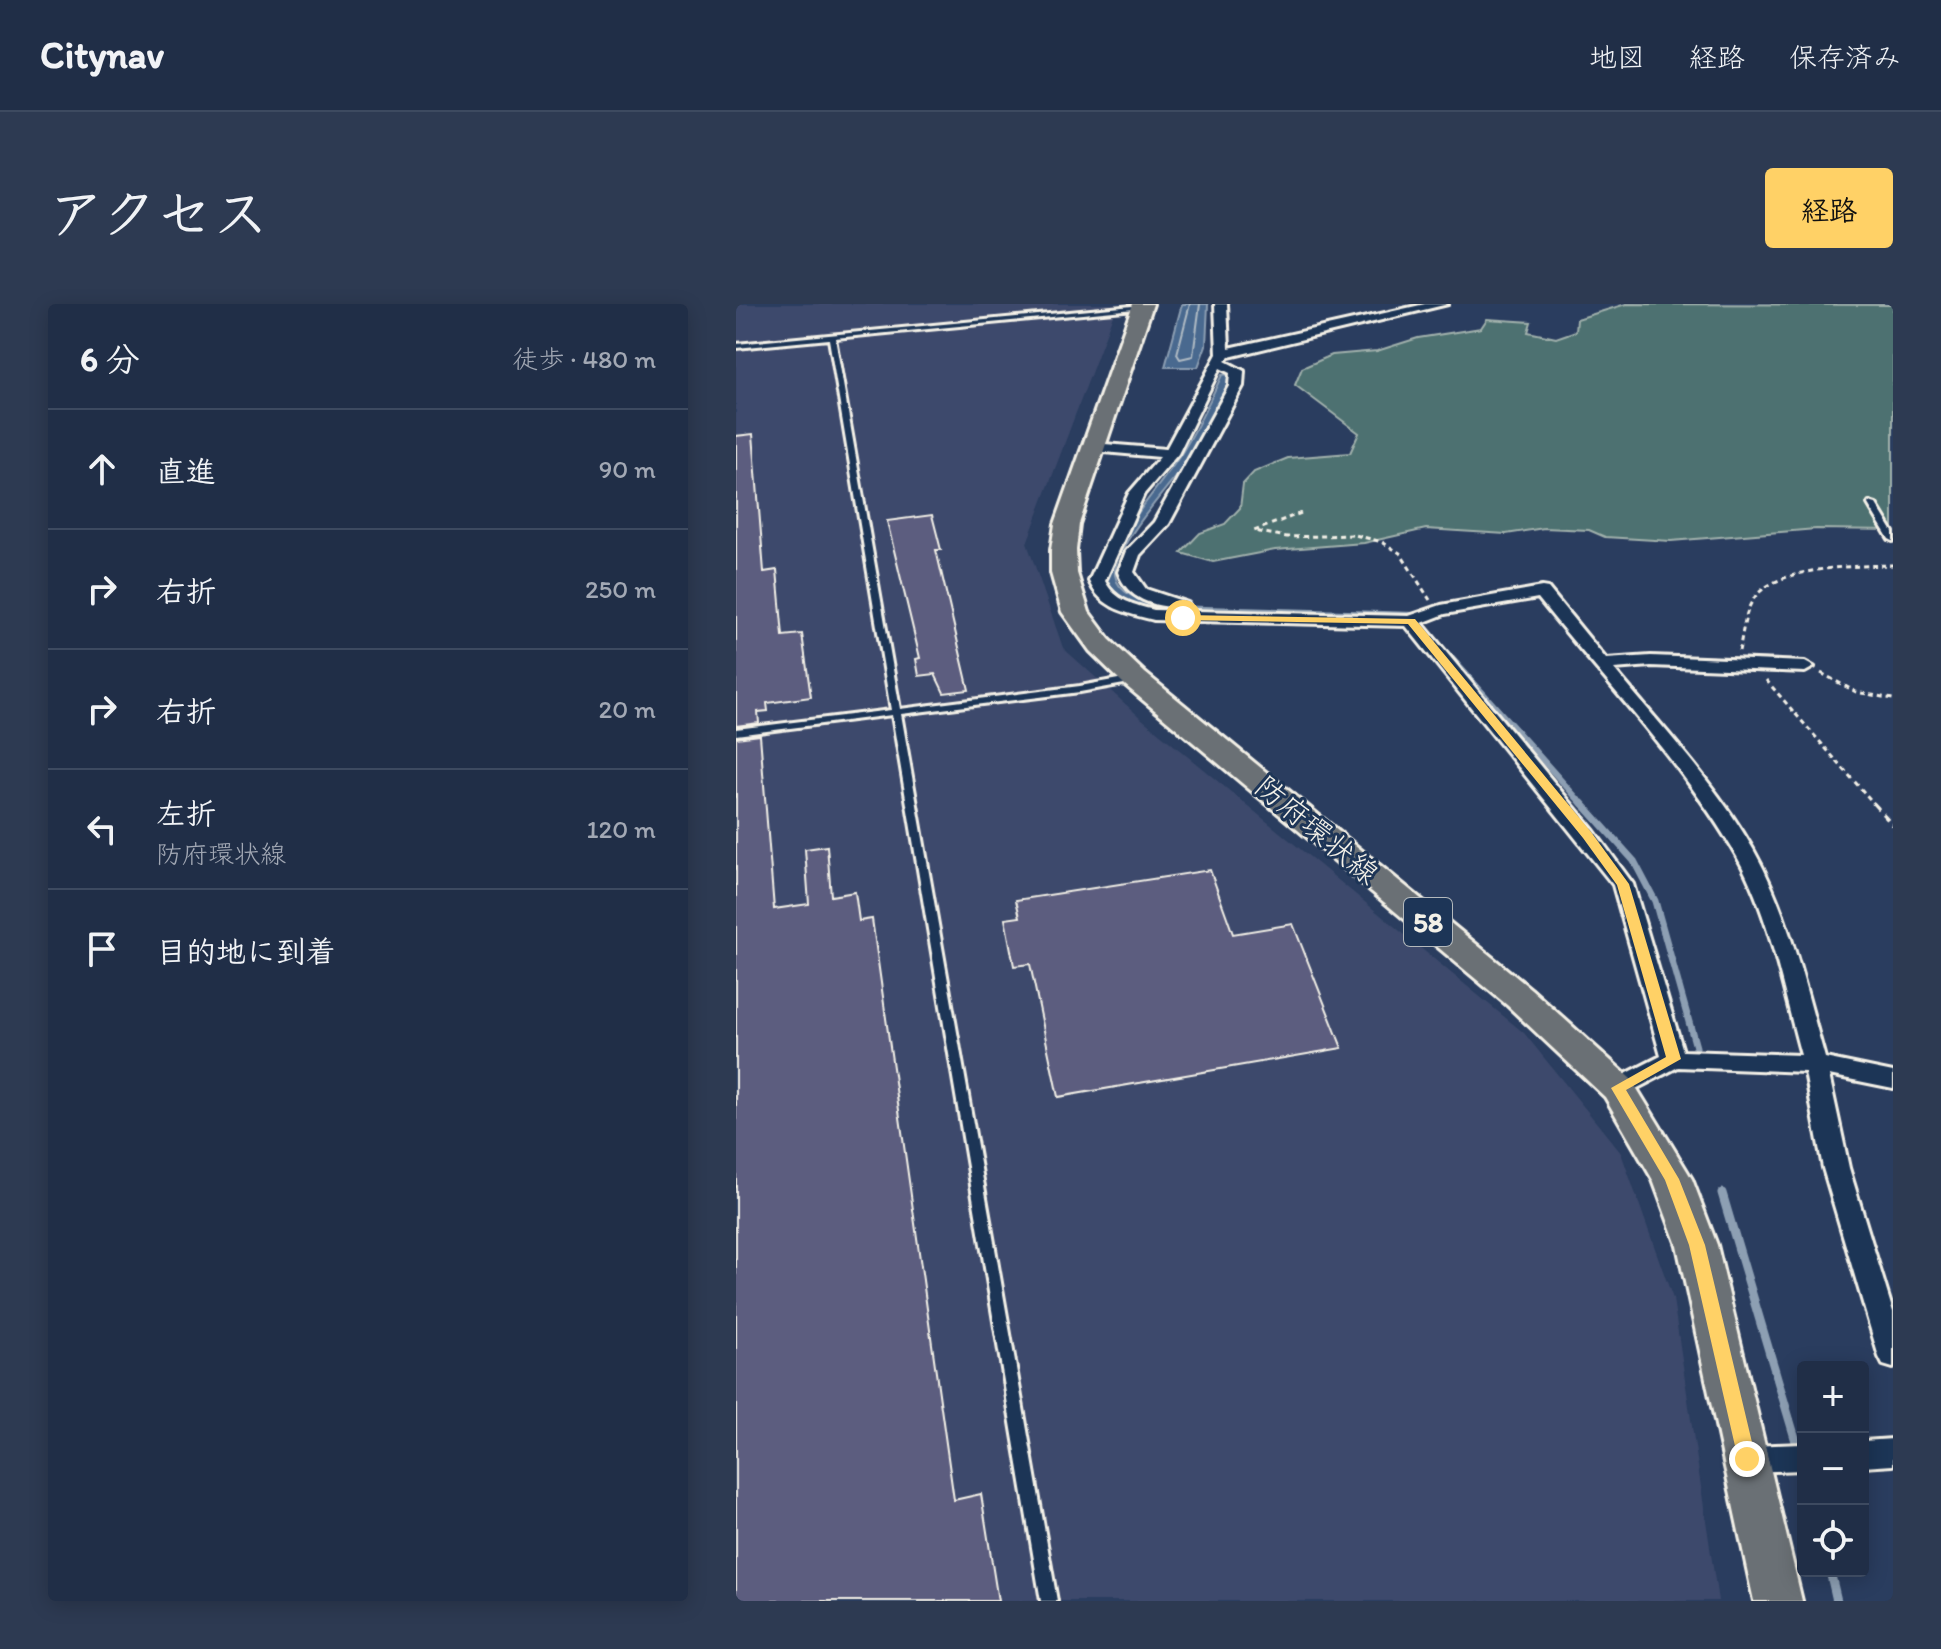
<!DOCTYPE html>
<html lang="ja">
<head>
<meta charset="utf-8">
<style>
	body { margin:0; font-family:Itim,"Klee One",sans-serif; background:#2d3a52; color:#f1f3f6 }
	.controls { position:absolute; right:24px; bottom:24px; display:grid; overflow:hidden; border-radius:8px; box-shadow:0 4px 20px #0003 }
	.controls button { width:72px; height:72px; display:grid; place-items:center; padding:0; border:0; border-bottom:2px solid #3d4a60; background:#202e47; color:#f1f3f6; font:40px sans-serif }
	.stop { position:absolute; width:24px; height:24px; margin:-18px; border:6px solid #ffd166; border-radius:50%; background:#fff }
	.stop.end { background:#ffd166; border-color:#fff; box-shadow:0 2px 8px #0008 }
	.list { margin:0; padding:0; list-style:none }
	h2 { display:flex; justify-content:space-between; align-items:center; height:104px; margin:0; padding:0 32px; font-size:34px }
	h2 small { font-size:26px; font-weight:400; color:#a2a8b4 }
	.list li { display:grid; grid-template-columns:52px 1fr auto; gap:24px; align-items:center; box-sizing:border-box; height:120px; padding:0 32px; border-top:2px solid #3d4a60 }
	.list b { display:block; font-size:30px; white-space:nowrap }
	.list p { margin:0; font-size:26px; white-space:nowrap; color:#a2a8b4 }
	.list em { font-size:26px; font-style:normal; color:#a2a8b4 }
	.icon { flex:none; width:44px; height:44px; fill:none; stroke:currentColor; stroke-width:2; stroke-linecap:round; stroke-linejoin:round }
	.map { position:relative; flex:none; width:1157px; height:1297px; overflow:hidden; border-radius:8px }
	header { display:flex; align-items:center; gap:48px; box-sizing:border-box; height:112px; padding:0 40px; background:#202e47; border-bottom:2px solid #3d4a60 }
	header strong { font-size:38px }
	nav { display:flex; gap:44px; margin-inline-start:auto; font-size:28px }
	.intro { display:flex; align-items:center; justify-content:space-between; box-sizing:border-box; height:192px; padding:0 48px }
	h1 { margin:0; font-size:56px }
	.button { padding:20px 36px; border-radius:8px; background:#ffd166; color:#111; font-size:28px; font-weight:700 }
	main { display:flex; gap:48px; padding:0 48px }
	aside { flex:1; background:#202e47; border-radius:8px; box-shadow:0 4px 20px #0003 }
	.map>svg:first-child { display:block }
	.built { fill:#3d4a6c }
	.green { fill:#4e7171; stroke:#a1b1ac; stroke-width:2 }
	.water { fill:#49698f; stroke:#8d9fb3; stroke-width:2 }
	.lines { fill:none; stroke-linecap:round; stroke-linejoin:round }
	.shore { stroke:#b0bbc4; stroke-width:2 }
	.stream-far2 { stroke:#8d9fb3; stroke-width:6 }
	.stream-far1 { stroke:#8d9fb3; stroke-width:7 }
	.stream { stroke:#8d9fb3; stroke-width:9 }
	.building { fill:#5c5d7f; stroke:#f4f1e8; stroke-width:2 }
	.service-casing { stroke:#f4f1e8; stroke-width:6 }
	.minor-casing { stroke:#f4f1e8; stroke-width:6 }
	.primary-casing { stroke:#f4f1e8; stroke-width:6 }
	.path-far1 { stroke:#f4f1e8; stroke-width:3; stroke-dasharray:5 4; stroke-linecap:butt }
	.path { stroke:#f4f1e8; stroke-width:4; stroke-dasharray:8 6; stroke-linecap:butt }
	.service { fill:#1d3557; fill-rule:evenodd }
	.minor { fill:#1d3557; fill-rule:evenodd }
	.primary { fill:#6b7074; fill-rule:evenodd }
	.route { fill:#ffd166 }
	.labels { text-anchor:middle; stroke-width:6; stroke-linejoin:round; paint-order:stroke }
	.shield { fill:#1d3557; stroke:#b4b9bc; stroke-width:2 }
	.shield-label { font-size:28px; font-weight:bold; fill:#f4f1e8 }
	.street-label { font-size:30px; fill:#f4f1e8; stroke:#1d3557 }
</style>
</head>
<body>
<header>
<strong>Citynav</strong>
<nav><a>地図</a><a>経路</a><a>保存済み</a></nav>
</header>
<div class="intro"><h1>アクセス</h1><a class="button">経路</a></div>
<main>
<aside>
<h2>6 分<small>徒歩 · 480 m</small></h2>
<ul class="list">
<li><svg class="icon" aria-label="ahead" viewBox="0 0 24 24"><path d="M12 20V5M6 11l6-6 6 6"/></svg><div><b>直進</b></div><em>90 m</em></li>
<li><svg class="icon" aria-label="right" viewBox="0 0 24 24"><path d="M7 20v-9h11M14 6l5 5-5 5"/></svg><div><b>右折</b></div><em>250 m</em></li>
<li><svg class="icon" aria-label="right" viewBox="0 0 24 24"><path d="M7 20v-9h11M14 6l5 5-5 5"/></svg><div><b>右折</b></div><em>20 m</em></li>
<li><svg class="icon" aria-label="left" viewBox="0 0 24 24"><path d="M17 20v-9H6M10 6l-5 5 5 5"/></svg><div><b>左折</b><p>防府環状線</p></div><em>120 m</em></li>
<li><svg class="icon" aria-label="arrive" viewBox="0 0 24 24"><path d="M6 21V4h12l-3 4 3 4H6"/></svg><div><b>目的地に到着</b></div></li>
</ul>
</aside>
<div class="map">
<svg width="1157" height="1297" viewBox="0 0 1157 1297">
	<rect width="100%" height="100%" fill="#2a3d5f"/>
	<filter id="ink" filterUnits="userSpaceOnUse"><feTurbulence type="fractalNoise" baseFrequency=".0125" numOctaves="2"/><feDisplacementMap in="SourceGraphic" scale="16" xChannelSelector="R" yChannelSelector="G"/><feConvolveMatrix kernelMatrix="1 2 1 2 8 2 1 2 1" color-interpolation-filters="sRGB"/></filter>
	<g filter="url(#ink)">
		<path class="built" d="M0 0H381L291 239 327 344 406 415 788 729 885 849 937 995 982 1297H0Z"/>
		<path class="green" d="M890 0 1157 1V226L1080 225 935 237 869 233 853 226 808 224 770 230 690 225 628 239 539 246 477 258 445 249 464 229 489 220 504 204 507 180 518 168 552 154 614 149 623 129 559 81 566 64 596 51 641 47 682 34 745 24 751 15 795 18 792 28 820 34 840 27 841 15Z"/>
		<path class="water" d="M446 0H472L470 41 462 63H429Z
			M494 70C487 102 463 142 443 168 428 188 376 246 379 271 383 294 416 300 435 302L681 309 421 307C404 302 376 298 371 277 364 252 422 183 437 162 457 134 471 102 486 71Z"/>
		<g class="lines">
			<path class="shore" d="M454 0 441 50 444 55 457 52 464 0"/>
			<path class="stream-far2" d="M679 313 847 501"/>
			<path class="stream-far1" d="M846 499 898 557 919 597 960 743"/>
			<path class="stream" d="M986 889 1067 1161
				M1094 1267 1101 1297"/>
		</g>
		<path class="building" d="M17 130 28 268 41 266 47 332 66 330 75 393 31 399 32 407 22 408 23 419 0 422V132Z
			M196 211 205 246H200L233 386 208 389 199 370 183 372 180 355 184 354 151 217Z
			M24 431 38 605 73 600 69 545 91 542 95 592 119 588 123 617 136 615 218 1196 245 1190 262 1297H0V434Z
			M474 566 497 630 557 620 606 744 322 793 294 660 278 662 269 615 284 613 280 596Z"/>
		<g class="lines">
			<defs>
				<path id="service" d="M407 1 410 3 409 4 99 34 164 405 344 382 399 372 403 375 399 378 344 388 165 410 321 1297H305L156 411 0 431V425L155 406 93 35 0 44V40Z
					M1133 198 1140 200 1157 228V237L1153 235 1132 200Z"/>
				<path id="minor" d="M479 0H491L493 44 689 0H712L493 53 489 57 508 67 507 82 433 220 404 251 398 268 410 285 452 299 444 304C417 302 392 296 382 268L390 247 418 218 493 82 494 69 484 64 442 150 408 190 369 277C379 297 399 301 418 306L673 312 705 301 806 283 812 284 870 355 915 352 1069 358 1078 363 1069 368 915 362 878 365C924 421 981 481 1017 545 1053 609 1069 684 1089 754L1157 768V784L1093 771 1113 864 1157 1008V1064L1147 1061 1143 1053 1087 864 1069 768 942 763 890 790H874L870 784 874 778 925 752 877 581 670 322 418 316C391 309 365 305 353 277L393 189 424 153 356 147 349 143 356 139 430 145 481 50ZM802 294C867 375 942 454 996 544 1033 605 1046 683 1065 751L947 747 897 580 858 527 686 319 709 310Z
					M1157 1135V1161L1127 1163V1137Z
					M1067 1140V1166L1011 1168 1001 1164 996 1155 1001 1146 1011 1142Z"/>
				<path id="primary" d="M397 0H417L343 220 340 246 341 269 353 308 373 335 409 369 795 685 895 775 956 875 981 941 1066 1297H1018L941 941 917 876 869 793 771 701 389 381 354 347 326 308 315 269V246L319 220Z"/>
			</defs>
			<use href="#service" class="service-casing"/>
			<use href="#minor" class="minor-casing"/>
			<use href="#primary" class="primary-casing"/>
			<path class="path-far1" d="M565 209 518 227 551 233 619 231 646 238 664 249 694 296
				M1003 347C1007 330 1008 307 1019 293 1043 262 1121 262 1157 261
				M1085 369 1120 388 1157 395
				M1030 376 1139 501"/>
			<path class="path" d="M1137 499 1157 521"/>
			<use href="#service" class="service"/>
			<use href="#minor" class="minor"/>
			<use href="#primary" class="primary"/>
		</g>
	</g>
	<path class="route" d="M447 311 679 315 855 528 893 580 945 755 890 786 943 875 969 941 1020 1155 1017 1161H1005L1002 1155 953 941 929 876 875 784 930 753 881 581 847 534 672 320 443 316Z"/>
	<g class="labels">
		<rect class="shield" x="668" y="594" width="48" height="48" rx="6"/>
		<g class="shield-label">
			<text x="692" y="628">58</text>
		</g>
		<g class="street-label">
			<text transform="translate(581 526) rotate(40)" y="10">防府環状線</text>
		</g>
	</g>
</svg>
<div class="controls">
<button>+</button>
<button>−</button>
<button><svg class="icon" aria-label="locate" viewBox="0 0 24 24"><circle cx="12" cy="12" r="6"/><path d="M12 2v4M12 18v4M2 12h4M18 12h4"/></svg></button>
</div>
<div class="stop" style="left:447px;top:314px"></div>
<div class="stop end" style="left:1011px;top:1155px"></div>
</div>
</main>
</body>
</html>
